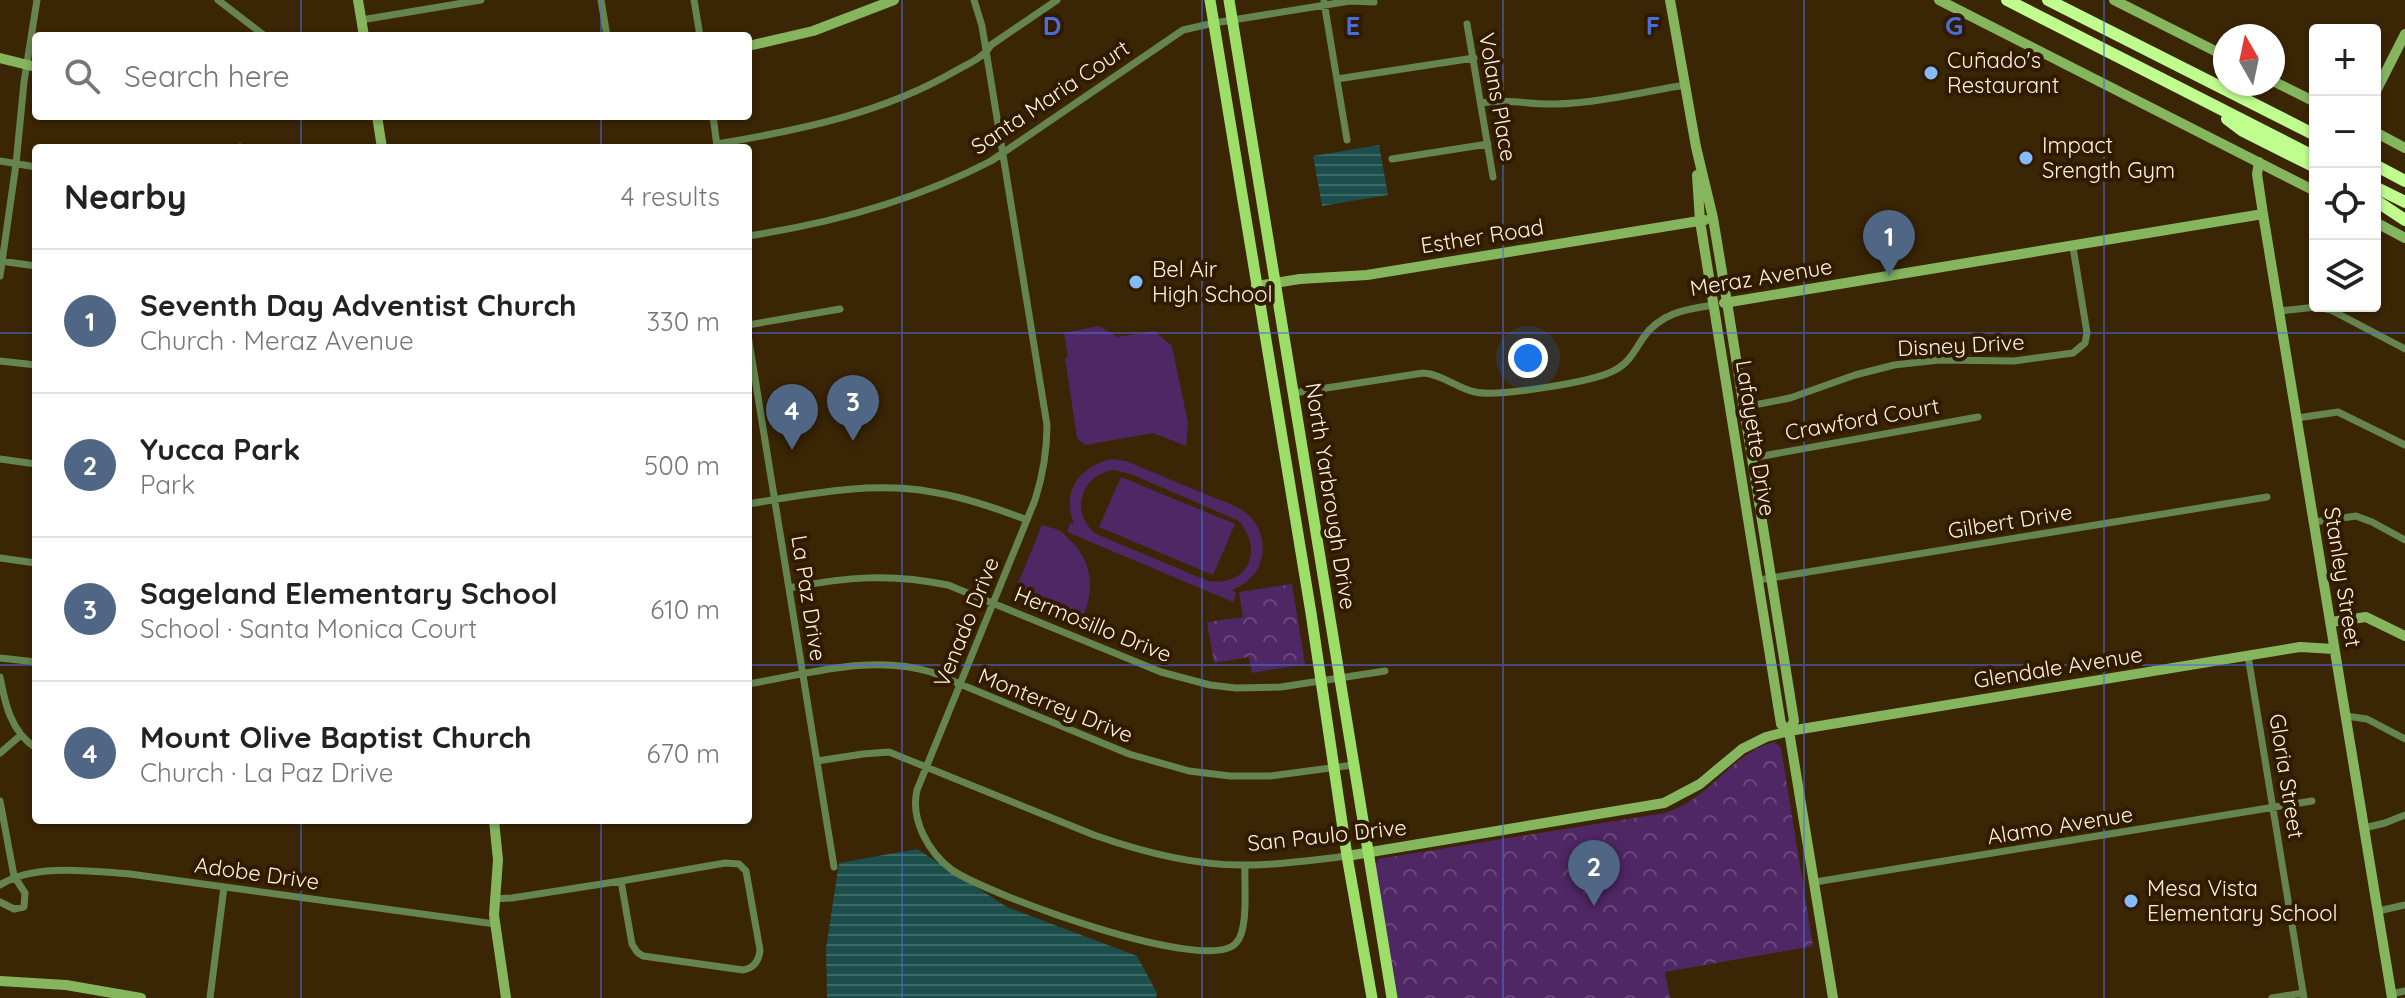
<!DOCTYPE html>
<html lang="en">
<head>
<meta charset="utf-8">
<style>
	body { margin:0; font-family:Quicksand,sans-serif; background:#f6f6f6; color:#222 }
	.controls { position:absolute; right:24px; top:24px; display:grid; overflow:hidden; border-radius:8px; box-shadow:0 2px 6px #0004 }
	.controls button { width:72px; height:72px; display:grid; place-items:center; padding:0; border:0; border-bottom:2px solid #e0e0e0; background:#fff; color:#222; font:40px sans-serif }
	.compass { position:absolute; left:2213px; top:24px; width:72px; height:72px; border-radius:50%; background:#fff; box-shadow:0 2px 6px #0004; rotate:351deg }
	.you { position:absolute; left:1528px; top:358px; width:28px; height:28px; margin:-20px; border:6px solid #fff; border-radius:50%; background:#1a73e8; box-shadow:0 0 0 12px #1a73e833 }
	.badge { display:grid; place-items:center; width:52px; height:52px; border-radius:50%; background:#4f6784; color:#fff; font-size:26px; font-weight:700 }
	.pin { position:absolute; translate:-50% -66px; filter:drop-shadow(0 2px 4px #0008) }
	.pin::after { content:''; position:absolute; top:42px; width:28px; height:24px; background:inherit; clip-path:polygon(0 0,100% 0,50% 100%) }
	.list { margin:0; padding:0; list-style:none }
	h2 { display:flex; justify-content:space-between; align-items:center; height:104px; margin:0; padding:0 32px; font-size:34px }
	h2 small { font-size:26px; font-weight:400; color:#767676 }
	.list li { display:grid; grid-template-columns:52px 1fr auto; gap:24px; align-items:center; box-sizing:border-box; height:144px; padding:0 32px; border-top:2px solid #e0e0e0 }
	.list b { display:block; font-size:30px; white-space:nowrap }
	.list p { margin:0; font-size:26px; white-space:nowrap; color:#767676 }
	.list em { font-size:26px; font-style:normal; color:#767676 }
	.icon { flex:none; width:44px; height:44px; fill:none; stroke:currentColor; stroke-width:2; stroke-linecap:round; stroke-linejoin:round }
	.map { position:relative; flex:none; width:2405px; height:998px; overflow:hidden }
	.search { position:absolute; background:#fff; box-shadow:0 2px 6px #0004; left:32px; top:32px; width:720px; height:88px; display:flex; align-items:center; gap:20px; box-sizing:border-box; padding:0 28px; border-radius:8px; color:#767676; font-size:30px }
	.panel { position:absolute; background:#fff; box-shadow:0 2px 6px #0004; left:32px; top:144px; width:720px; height:680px; border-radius:8px }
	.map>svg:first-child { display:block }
	.forest { fill:url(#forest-crowns) }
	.pitch { fill:#502765; fill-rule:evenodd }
	.water { fill:url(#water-rules) }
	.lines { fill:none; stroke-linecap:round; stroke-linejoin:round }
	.street { stroke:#65844e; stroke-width:7 }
	.secondary { stroke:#85b65e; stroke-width:10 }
	.primary { stroke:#9dde69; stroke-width:11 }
	.highway { stroke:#bffd8f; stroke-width:12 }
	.grid { fill:none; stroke:#4a6ed9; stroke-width:2; stroke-opacity:0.55 }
	.poi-dot { fill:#85bbfb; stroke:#301b00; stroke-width:3 }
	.labels { text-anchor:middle; stroke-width:8; stroke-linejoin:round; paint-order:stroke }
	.poi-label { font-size:22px; fill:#fef0df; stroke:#301b00; text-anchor:start }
	.street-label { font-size:22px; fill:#fef0df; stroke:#301b00 }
	.grid-label { font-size:26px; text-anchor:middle; font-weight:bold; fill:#4a6ed9; stroke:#301b00; stroke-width:8; stroke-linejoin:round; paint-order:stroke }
</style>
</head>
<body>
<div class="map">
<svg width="2405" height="998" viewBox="0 0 2405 998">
	<defs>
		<pattern id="forest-crowns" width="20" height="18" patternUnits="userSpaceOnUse" patternTransform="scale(2)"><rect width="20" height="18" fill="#502765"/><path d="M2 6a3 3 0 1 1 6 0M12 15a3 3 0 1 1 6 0" fill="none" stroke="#6a477b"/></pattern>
		<pattern id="water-rules" width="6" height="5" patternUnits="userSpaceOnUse" patternTransform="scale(2)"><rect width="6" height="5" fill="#1c4e4c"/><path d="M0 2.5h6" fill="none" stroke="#3e6865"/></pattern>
	</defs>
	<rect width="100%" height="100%" fill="#3a2505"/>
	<path class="forest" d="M1292 584 1305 664 1252 673 1249 657 1214 663 1207 622 1243 617 1239 592Z
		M1775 742 1781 748 1813 946 1665 972 1670 998H1397L1375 866 1378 859 1665 813C1675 809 1685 805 1693 799 1722 780 1740 750 1775 742Z"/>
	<path class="pitch" d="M1099 326 1117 337 1154 331 1172 346 1188 423 1186 446 1153 433 1085 445 1077 438 1065 358 1068 357 1064 333Z
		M1112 459 1126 461C1153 472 1180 484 1207 495 1220 500 1237 505 1247 514 1260 525 1266 543 1261 560 1257 575 1246 584 1232 590L1236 593 1233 602 1067 532 1070 523 1074 524C1061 492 1079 466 1112 459ZM1114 470 1131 474 1239 521C1264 551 1248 587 1208 581L1096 534C1069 513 1081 474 1114 470Z
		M1121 477 1235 524 1213 575 1099 527Z
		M1042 525C1048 527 1054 528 1060 531 1065 534 1069 540 1074 544 1094 567 1094 594 1081 621L1017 594 1016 588Z"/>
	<path class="water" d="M1379 145 1388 195 1322 206 1313 156Z
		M917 849 1007 907 1137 956 1157 993 1156 998H827L826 948 839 863Z"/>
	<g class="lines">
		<path class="street" d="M218 0 265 36
			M601 0 607 36
			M694 0 700 36
			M974 0 982 26 1047 425C1047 451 1043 475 1035 500L917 790C910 820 929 853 952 870 987 894 1207 976 1236 943 1249 930 1244 884 1245 866
			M1324 2 1347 140
			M361 20 481 0
			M1467 24 1493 177
			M1337 79 1474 58
			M1481 103C1507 98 1530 105 1555 104 1598 103 1642 92 1685 85
			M713 116 717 146
			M717 144C800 130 884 113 957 70 970 63 984 57 991 45L1057 0
			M240 148V147
			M1392 159 1488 144
			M0 161 36 167
			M748 236C833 223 914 201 991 161L1183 30 1214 23 1350 1 1374 2
			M0 261 36 266
			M0 276 16 164 24 82 37 0
			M2280 311 2317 307 2331 310 2405 349
			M748 325 840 309
			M748 335 834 867
			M0 361 36 365
			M1294 393 1423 373C1442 374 1457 388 1475 392 1497 397 1595 382 1615 370 1629 363 1635 350 1643 338 1660 313 1686 309 1714 305
			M1744 407 1790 398 1855 375 1894 365 1939 360 2014 361 2073 353 2085 343 2087 333 2073 247
			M2297 418 2338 412 2405 445
			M1752 458 1978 417
			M0 459 36 464
			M748 504C809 494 871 481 932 492 965 497 996 508 1027 520
			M2314 522 2356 516 2372 522 2405 540
			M0 558 36 563
			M1759 580 2267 497
			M789 588C847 577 889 573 948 585L1161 672 1210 685 1236 688 1281 687 1385 671
			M2248 656 2304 998
			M0 658 36 662
			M0 677C5 704 11 732 36 748
			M748 684C808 674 871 654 931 672L1129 754 1189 771 1230 776H1270L1353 765
			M2346 716 2367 719 2405 739
			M0 753 21 735
			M817 761 863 754 889 752 1094 835C1142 852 1195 866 1247 865 1281 865 1314 860 1347 856
			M0 801 14 876
			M2364 828 2385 823 2405 815
			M725 863 739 864 746 871 760 950C759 961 754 968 743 970L643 956 637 952 632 944 621 881Z
			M1815 882 2312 801
			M0 885C34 863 90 871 130 874L495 924
			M494 899 512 898 621 881
			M0 902 14 909 24 907 25 893 14 876
			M2378 911 2405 905
			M2391 994 2405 991
			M210 998 224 887
			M2272 998 2303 993"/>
		<path class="secondary" d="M358 0 364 36
			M1670 0 1696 147 1713 218 1727 302 1794 721 1789 731 1833 998
			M1939 0 2315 191
			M2114 0 2225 56
			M748 46 813 31 894 0
			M0 58 36 67
			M2273 81 2315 102
			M2375 93 2405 34
			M377 116 382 148
			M2375 132 2405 148
			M2259 162 2257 174 2263 214 2392 998
			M1697 175 1700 221 1781 724 1789 731
			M2375 222 2405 238
			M1256 286 1300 279 1367 275 1705 220
			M1724 303 2263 214
			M2331 622 2366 617 2405 636
			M494 820 498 860 494 915 506 998
			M1347 856 1664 803 1700 784 1742 749 1766 737 1789 731 2300 647 2334 649
			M0 981 66 985 141 998"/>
		<path class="primary" d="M1210 0 1311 613 1347 856 1372 998
			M1229 0 1392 998"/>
		<path class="highway" d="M2007 0 2315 157
			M2048 0 2315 135
			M2227 119 2243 131 2315 167
			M2375 165 2405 181
			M2375 187 2405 202
			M2375 200 2405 220"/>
	</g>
	<path class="grid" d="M301 0V36M601 0V36M902 0V998M1202 0V998M1503 0V998M1804 0V998M2104 0V998M301 116V148M601 116V148M0 333H36M748 333H2405M0 665H36M748 665H2405M301 820V998M601 820V998"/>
	<g class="poi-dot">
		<circle cx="1931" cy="73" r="8"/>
		<circle cx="2026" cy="158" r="8"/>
		<circle cx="1136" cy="282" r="8"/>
		<circle cx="2131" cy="901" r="8"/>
	</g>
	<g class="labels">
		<g class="poi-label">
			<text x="1947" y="68">Cuñado's<tspan x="1947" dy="25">Restaurant</tspan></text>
			<text x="2042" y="153">Impact<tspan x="2042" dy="25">Srength Gym</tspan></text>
			<text x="1152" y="277">Bel Air<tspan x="1152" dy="25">High School</tspan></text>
			<text x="2147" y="896">Mesa Vista<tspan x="2147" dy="25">Elementary School</tspan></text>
		</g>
		<g class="street-label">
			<text transform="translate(1050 97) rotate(-34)" y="8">Santa Maria Court</text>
			<text transform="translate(1498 97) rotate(80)" y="8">Volans Place</text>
			<text transform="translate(1482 236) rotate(-9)" y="8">Esther Road</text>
			<text transform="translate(1761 277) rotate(-9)" y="8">Meraz Avenue</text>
			<text transform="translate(1961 345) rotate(-3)" y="8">Disney Drive</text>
			<text transform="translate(1862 419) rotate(-10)" y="8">Crawford Court</text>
			<text transform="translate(1756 438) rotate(81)" y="8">Lafayette Drive</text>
			<text transform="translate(1331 496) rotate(81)" y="8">North Yarbrough Drive</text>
			<text transform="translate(2010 521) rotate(-9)" y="8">Gilbert Drive</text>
			<text transform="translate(2343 577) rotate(81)" y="8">Stanley Street</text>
			<text transform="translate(809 598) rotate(81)" y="8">La Paz Drive</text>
			<text transform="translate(966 622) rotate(-68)" y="8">Venado Drive</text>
			<text transform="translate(1093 624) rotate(22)" y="8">Hermosillo Drive</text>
			<text transform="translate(2058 667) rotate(-9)" y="8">Glendale Avenue</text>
			<text transform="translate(1056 705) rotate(22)" y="8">Monterrey Drive</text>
			<text transform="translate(2287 776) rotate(81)" y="8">Gloria Street</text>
			<text transform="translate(2060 825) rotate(-9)" y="8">Alamo Avenue</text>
			<text transform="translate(1327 835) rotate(-6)" y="8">San Paulo Drive</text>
			<text transform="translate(257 873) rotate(8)" y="8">Adobe Drive</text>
		</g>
	</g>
	<g class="grid-label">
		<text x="1052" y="35">D</text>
		<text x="1353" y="35">E</text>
		<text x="1653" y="35">F</text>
		<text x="1954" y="35">G</text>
	</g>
</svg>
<div class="controls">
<button>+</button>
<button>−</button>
<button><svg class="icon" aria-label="locate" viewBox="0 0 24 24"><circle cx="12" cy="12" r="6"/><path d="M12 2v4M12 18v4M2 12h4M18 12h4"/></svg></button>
<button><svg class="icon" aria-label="layers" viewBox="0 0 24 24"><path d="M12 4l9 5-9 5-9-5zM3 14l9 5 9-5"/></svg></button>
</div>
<svg class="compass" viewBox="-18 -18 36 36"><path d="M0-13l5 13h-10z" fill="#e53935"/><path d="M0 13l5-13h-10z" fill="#767676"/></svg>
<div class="you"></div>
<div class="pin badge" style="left:1889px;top:276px">1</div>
<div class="pin badge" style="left:1594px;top:906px">2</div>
<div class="pin badge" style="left:853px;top:441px">3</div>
<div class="pin badge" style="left:792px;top:450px">4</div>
<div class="search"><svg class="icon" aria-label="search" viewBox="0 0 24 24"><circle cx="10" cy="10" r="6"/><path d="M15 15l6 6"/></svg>Search here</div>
<section class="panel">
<h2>Nearby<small>4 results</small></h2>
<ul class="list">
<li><span class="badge">1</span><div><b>Seventh Day Adventist Church</b><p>Church · Meraz Avenue</p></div><em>330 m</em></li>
<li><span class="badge">2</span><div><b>Yucca Park</b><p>Park</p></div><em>500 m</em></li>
<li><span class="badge">3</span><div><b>Sageland Elementary School</b><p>School · Santa Monica Court</p></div><em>610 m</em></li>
<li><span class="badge">4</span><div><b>Mount Olive Baptist Church</b><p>Church · La Paz Drive</p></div><em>670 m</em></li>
</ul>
</section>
</div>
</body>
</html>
